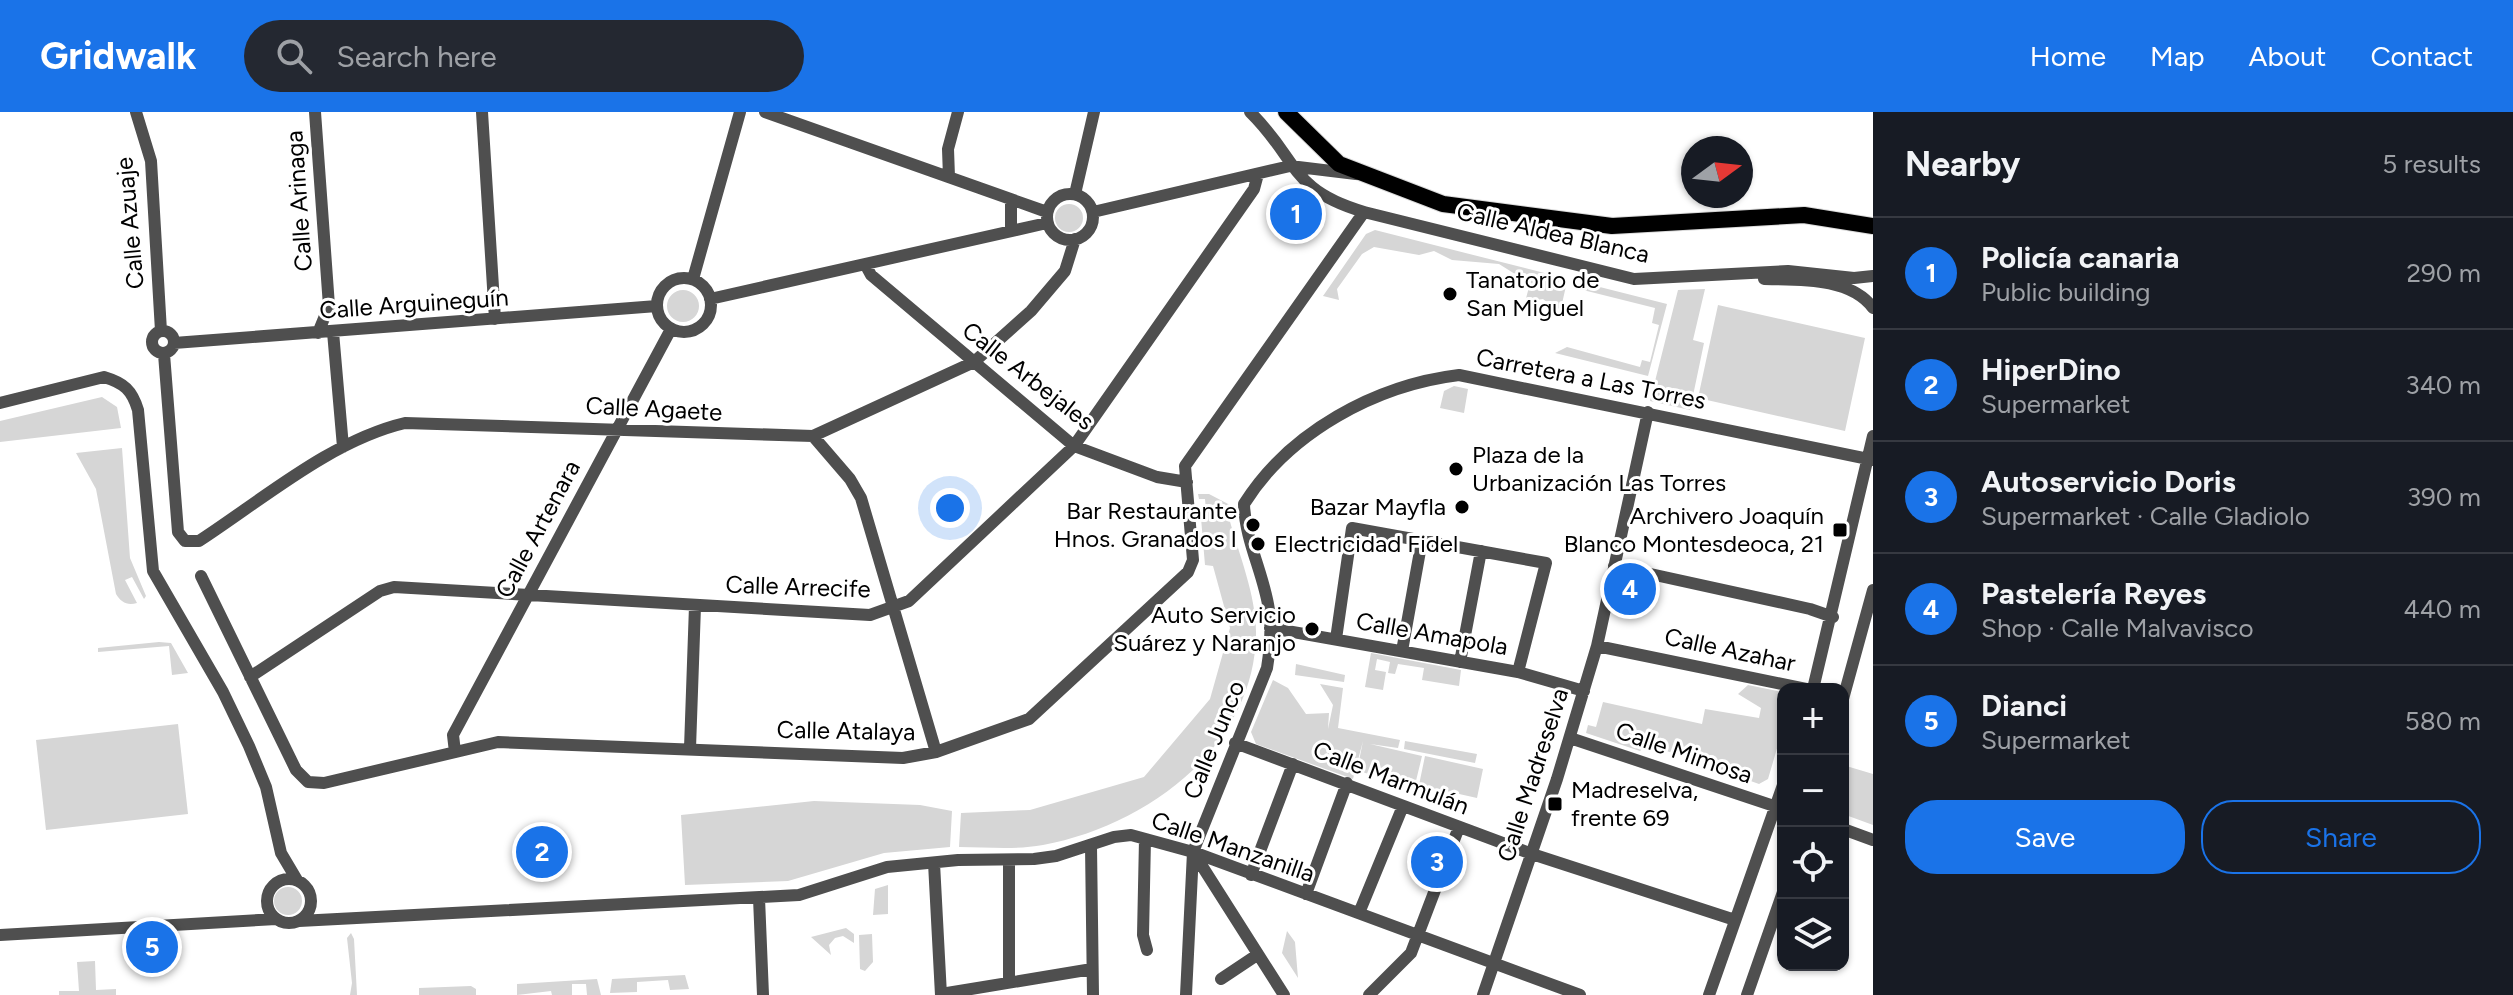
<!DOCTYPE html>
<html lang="en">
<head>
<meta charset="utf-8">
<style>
	body { margin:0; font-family:Figtree,sans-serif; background:#242831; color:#f1f3f6 }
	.controls { position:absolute; right:24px; bottom:24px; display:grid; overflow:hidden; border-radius:16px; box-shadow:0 2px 6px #0004 }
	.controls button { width:72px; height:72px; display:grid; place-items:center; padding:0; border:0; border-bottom:2px solid #363941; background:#171b24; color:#f1f3f6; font:40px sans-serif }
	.compass { position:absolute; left:1681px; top:24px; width:72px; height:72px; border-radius:50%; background:#171b24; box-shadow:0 2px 6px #0004; rotate:75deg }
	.you { position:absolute; left:950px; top:396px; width:28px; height:28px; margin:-20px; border:6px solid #fff; border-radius:50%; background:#1a73e8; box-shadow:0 0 0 12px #1a73e833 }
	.badge { display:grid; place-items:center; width:52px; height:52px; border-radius:50%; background:#1a73e8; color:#fff; font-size:26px; font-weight:700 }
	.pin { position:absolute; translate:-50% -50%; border:4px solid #fff; box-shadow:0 2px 8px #0006 }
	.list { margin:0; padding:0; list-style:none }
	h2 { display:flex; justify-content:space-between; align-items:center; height:104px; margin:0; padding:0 32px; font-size:34px }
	h2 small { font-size:26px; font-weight:400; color:#9ea1a6 }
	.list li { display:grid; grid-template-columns:52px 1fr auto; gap:24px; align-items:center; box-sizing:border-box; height:112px; padding:0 32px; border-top:2px solid #363941 }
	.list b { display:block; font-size:30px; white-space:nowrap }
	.list p { margin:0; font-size:26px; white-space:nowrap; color:#9ea1a6 }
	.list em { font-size:26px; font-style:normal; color:#9ea1a6 }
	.actions { display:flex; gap:16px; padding:24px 32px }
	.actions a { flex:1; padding:18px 0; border:2px solid #1a73e8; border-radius:32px; text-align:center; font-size:28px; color:#1a73e8 }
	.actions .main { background:#1a73e8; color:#fff }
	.icon { flex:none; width:44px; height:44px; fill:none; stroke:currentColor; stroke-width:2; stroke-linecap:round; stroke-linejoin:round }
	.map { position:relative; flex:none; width:1873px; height:883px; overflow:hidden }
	header { display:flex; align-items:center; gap:48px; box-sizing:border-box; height:112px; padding:0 40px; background:#1a73e8; color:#fff }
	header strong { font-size:38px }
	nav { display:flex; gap:44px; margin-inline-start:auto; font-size:28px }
	.search { width:560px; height:72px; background:#242831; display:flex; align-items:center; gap:20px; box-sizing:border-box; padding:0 28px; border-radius:44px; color:#9ea1a6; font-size:30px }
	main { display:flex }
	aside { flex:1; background:#171b24 }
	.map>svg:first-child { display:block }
	.green { fill:#d6d6d6 }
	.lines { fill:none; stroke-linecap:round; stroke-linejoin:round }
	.major-casing { stroke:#dbdbdb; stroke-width:18 }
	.minor { stroke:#4f4f4f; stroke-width:12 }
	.major { stroke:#000; stroke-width:16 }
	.poi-dot { fill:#000; stroke:#fff; stroke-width:3 }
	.labels { text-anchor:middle; stroke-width:6; stroke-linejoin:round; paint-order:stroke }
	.street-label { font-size:24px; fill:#000; stroke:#fff }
	.poi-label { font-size:24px; fill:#000; stroke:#fff; text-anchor:start }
</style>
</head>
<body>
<header>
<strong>Gridwalk</strong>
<div class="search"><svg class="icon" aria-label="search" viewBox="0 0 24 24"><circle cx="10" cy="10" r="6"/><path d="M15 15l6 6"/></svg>Search here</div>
<nav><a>Home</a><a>Map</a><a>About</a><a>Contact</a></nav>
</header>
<main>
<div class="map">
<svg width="1873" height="883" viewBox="0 0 1873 883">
	<rect width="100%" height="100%" fill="#fff"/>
	<path class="green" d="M1055 106a14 14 0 1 1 28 0a14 14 0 1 1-28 0Z
		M1375 118 1560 165 1557 174H1566L1561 196 1555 197 1543 187 1525 190 1532 164 1515 162 1499 152 1452 148 1434 139 1419 143 1374 135 1362 142 1337 177 1339 188 1323 184 1366 122Z
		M1584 171 1667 192 1648 264 1555 241 1567 235 1640 255 1642 248 1650 250 1659 213 1652 211 1655 196 1583 178Z
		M1705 177 1693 228 1704 231 1690 298 1650 289 1678 178Z
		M667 194a16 16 0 1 1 32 0a16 16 0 1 1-32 0Z
		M1718 193 1865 226 1845 319 1698 286Z
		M1454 274 1468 277 1464 301 1440 296 1444 279Z
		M102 285 117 295 121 316 0 330V309Z
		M122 336 130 446 146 484 144 487 132 465 125 468 137 491C127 494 121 490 116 482L96 377 76 341Z
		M1198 382H1209L1230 393 1229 406C1239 443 1257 485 1256 524 1253 637 1145 714 1043 733 1016 738 986 735 959 735L961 701 1030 698 1144 665 1210 587 1230 516 1213 454 1205 453 1201 406 1206 400 1205 387H1199Z
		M159 530 171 531 188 561 172 563 169 534 98 540V536Z
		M1371 541 1461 558 1459 574 1422 568 1424 556 1398 552 1395 562 1388 561 1390 550 1377 547 1375 558 1386 560 1383 578 1365 575Z
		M1296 552 1345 563 1344 570 1295 563Z
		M1273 568 1288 576 1306 602 1329 601 1328 617 1333 593 1320 572 1343 576 1338 616 1400 628 1398 636 1370 632 1422 644 1415 673 1357 659 1363 629 1353 667 1256 632 1251 620Z
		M1748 573 1783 580V616L1768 667 1759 672 1647 632 1640 639 1586 621 1588 613 1596 615 1603 590 1702 612 1705 597 1759 606 1761 596 1738 582Z
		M178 612 188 702 46 718 36 628Z
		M1405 629 1477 642 1475 651 1404 637Z
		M1425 644 1483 657 1477 686 1419 673Z
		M1843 653 1873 662V713L1843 702Z
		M814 689 920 693 952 699 950 735 884 741 788 769 685 773 681 703Z
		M888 773V802L873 803 875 777Z
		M274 789a14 14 0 1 1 28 0a14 14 0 1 1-28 0Z
		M846 816 854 822V831L843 824 835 826 829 833 831 843 811 825Z
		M1287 819 1295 830 1298 866 1282 841Z
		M351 821 354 827 357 883H350L352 871 347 826Z
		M872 822 873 850 865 859 860 857 859 823Z
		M95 849 96 878 116 877V883H59V879H79L77 850Z
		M685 863 689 877 670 878 668 868 637 870V880L610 881 612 867Z
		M597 867 601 883H587L586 872H572V883H552L551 879 517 883V872Z
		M471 874 476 877V883H419V876Z"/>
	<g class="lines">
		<defs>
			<path id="major" d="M1286 0 1339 52 1443 92 1612 114 1804 103 1873 114"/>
		</defs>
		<use href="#major" class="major-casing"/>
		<path class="minor" d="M136 0 151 49 161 219
			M315 0 329 194 318 221
			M482 0 495 207
			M765 0 1047 100
			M1250 0C1299 48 1289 78 1364 100L1634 167 1788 159 1854 166 1873 164
			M949 65 948 37 958 0
			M1047 105a23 23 0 1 1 46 0a23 23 0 1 1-46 0Z
			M1075 82 1094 0
			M1093 100 1290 54 1356 62
			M1011 119V87
			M865 152 871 163 1074 334 1157 365 1187 370
			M657 193a27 27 0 1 1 54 0a27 27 0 1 1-54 0Z
			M693 167 740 0
			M1764 167C1799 168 1850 165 1873 196
			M710 187 1047 111
			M152 230a11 11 0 1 1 22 0a11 11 0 1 1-22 0Z
			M333 220 343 335
			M174 231 657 194
			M164 242 178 420 185 429H199C262 388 332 328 405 311L813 324 974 250 1031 199 1065 159 1075 127
			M0 291 104 265C124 271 132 278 138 298L153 459 223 580 249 634 266 675 281 741 297 768
			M813 324 850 367 861 386 936 640
			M1614 454 1810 497 1833 505
			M201 464 296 658 308 670 324 671 498 630 903 646 936 640 1029 607 1188 460 1193 448 1185 354 1364 100
			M1270 516 1518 560 1584 579
			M1336 527 1352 416 1546 451 1518 560
			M1597 534 1806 577
			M1402 539 1422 428
			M1460 550 1481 439
			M250 565 380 479 394 475 870 503 909 489 1074 334 1254 77 1258 62
			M1813 577 1873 324
			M1843 587 1873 478
			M1570 626 1783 697
			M1235 631 1532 742 1735 808
			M690 636 695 494
			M455 640 453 623 671 217
			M1843 717 1873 728
			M1145 727 1143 823 1147 838
			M1091 734 1093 883
			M1195 743 1284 883
			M934 751 941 883
			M1251 763 1293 652
			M267 789a22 22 0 1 1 44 0a22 22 0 1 1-44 0Z
			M1306 782 1347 671
			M759 786 763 883
			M1359 801 1403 694
			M299 809 799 783 887 755 958 748 1034 747 1056 744 1114 725 1131 723 1193 740 1580 883
			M0 823 276 807
			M1221 867 1257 843
			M1009 870V748
			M941 882 1092 857
			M1186 883 1193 740 1267 556C1270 537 1272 517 1269 498 1264 462 1245 429 1244 392 1289 320 1376 273 1459 263L1873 348
			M1369 883 1411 841 1459 715
			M1483 883 1557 667 1597 534 1648 300
			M1709 883 1783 673
			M1747 883 1783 780"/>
		<use href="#major" class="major"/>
	</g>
	<g class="poi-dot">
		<circle cx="1450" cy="182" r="8"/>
		<circle cx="1456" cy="357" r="8"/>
		<circle cx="1462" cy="395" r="8"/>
		<circle cx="1253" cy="413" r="8"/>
		<rect x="1832" y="410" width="16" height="16" rx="4"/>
		<circle cx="1258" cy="432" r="8"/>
		<circle cx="1312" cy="517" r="8"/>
		<rect x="1547" y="684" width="16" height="16" rx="4"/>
	</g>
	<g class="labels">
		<g class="street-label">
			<text transform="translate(299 89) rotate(-94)" y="8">Calle Arinaga</text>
			<text transform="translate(130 111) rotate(-95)" y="8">Calle Azuaje</text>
			<text transform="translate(1553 121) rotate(13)" y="8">Calle Aldea Blanca</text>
			<text transform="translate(414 192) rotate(-4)" y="8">Calle Arguineguín</text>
			<text transform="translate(1028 264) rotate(38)" y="8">Calle Arbejales</text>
			<text transform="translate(1591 267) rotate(11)" y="8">Carretera a Las Torres</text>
			<text transform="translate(654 297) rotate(3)" y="8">Calle Agaete</text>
			<text transform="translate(538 417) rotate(-62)" y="8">Calle Artenara</text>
			<text transform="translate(798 475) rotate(2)" y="8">Calle Arrecife</text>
			<text transform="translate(1432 522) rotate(10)" y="8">Calle Amapola</text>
			<text transform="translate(1730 538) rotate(12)" y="8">Calle Azahar</text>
			<text transform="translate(846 619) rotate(1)" y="8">Calle Atalaya</text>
			<text transform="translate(1214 628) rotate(-68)" y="8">Calle Junco</text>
			<text transform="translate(1684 641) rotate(19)" y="8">Calle Mimosa</text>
			<text transform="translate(1533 663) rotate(-72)" y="8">Calle Madreselva</text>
			<text transform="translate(1391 666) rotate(21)" y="8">Calle Marmulán</text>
			<text transform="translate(1233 735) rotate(19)" y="8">Calle Manzanilla</text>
		</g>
		<g class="poi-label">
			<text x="1466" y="176">Tanatorio de<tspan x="1466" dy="28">San Miguel</tspan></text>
			<text x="1472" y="351">Plaza de la<tspan x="1472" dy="28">Urbanización Las Torres</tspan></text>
			<text x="1446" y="403" text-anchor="end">Bazar Mayfla</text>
			<text x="1237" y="407" text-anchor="end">Bar Restaurante<tspan x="1237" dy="28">Hnos. Granados I</tspan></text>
			<text x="1824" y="412" text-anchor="end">Archivero Joaquín<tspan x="1824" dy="28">Blanco Montesdeoca, 21</tspan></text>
			<text x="1274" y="440">Electricidad Fidel</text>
			<text x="1296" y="511" text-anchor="end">Auto Servicio<tspan x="1296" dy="28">Suárez y Naranjo</tspan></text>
			<text x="1571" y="686">Madreselva,<tspan x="1571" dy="28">frente 69</tspan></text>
		</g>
	</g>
</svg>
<div class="controls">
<button>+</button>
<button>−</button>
<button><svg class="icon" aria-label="locate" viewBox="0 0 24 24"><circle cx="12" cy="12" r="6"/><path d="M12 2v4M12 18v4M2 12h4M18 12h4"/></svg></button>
<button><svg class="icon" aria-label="layers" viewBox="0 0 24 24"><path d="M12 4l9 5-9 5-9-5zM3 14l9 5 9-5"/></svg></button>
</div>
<svg class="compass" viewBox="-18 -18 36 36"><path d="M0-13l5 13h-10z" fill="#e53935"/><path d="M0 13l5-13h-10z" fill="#9ea1a6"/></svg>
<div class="you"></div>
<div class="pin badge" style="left:1296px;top:102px">1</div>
<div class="pin badge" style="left:542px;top:740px">2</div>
<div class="pin badge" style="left:1437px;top:750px">3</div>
<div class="pin badge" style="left:1630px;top:477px">4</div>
<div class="pin badge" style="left:152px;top:835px">5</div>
</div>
<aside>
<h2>Nearby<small>5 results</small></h2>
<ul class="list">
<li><span class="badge">1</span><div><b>Policía canaria</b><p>Public building</p></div><em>290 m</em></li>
<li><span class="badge">2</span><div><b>HiperDino</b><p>Supermarket</p></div><em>340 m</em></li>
<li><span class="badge">3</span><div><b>Autoservicio Doris</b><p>Supermarket · Calle Gladiolo</p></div><em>390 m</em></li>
<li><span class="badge">4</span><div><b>Pastelería Reyes</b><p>Shop · Calle Malvavisco</p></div><em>440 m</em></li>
<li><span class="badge">5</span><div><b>Dianci</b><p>Supermarket</p></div><em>580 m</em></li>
</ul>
<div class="actions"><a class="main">Save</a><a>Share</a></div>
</aside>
</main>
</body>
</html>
